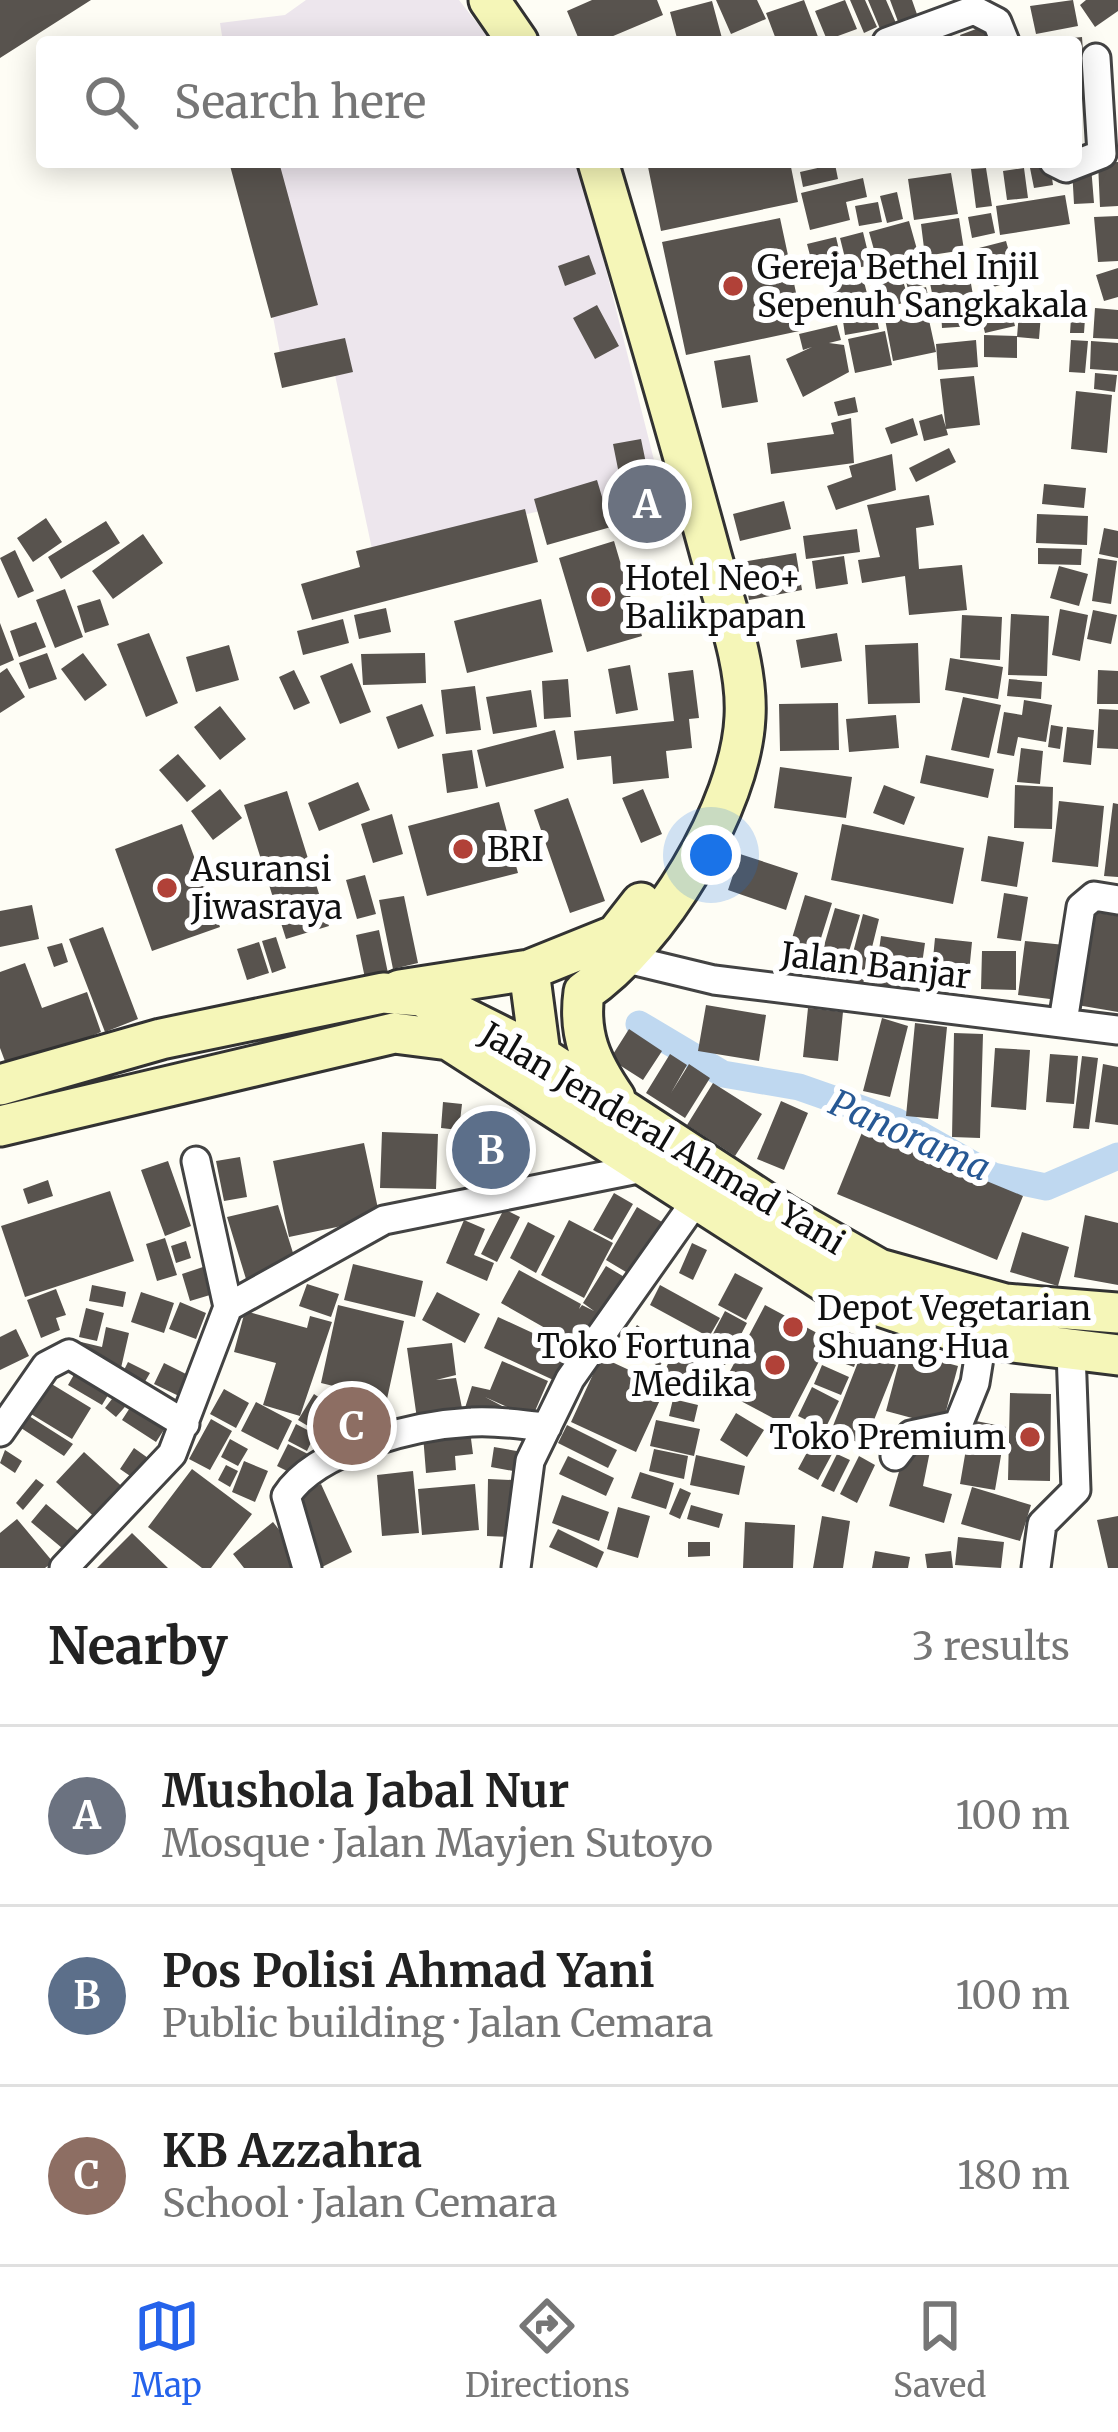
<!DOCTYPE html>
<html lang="en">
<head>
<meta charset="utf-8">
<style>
	body { margin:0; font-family:Merriweather,serif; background:#f2f2f2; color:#222 }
	.you { position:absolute; left:711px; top:855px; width:42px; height:42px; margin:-30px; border:9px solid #fff; border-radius:50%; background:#1a73e8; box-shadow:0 0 0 18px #1a73e833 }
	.badge { display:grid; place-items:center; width:78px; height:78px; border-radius:50%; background:#2563eb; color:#fff; font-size:39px; font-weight:700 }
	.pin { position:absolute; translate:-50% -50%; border:6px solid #fff; box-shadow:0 3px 12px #0006 }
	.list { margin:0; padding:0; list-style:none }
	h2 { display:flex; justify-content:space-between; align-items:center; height:156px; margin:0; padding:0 48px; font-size:51px }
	h2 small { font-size:39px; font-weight:400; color:#767676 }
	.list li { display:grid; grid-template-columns:78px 1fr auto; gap:36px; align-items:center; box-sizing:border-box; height:180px; padding:0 48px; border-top:3px solid #e0e0e0 }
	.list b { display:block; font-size:45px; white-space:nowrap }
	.list p { margin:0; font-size:39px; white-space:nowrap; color:#767676 }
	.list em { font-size:39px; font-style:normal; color:#767676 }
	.icon { flex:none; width:66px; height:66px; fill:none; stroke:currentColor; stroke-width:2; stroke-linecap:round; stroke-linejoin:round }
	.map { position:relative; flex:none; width:1118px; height:1568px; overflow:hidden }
	.search { position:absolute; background:#fff; box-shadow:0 6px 30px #0003; left:36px; right:36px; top:36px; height:132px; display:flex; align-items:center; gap:30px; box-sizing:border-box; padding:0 42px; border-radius:12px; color:#767676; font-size:45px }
	.sheet { height:696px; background:#fff }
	nav { display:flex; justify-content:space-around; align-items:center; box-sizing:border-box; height:168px; border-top:3px solid #e0e0e0; background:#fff; font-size:33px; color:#767676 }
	nav a { display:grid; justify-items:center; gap:6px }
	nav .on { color:#2563eb }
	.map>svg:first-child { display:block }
	.industrial { fill:#ede6ed }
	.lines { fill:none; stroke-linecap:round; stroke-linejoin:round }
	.canal { stroke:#bfd8f0; stroke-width:27 }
	.building { fill:#58534e }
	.minor-casing { stroke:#434343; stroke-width:33 }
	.secondary-casing { stroke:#323232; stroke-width:45 }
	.minor { stroke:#fff; stroke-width:27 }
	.secondary { stroke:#f5f6b8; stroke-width:39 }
	.poi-dot { fill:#b14138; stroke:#fff; stroke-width:4.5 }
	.labels { text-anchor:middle; stroke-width:12; stroke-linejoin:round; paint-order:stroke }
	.poi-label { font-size:33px; fill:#101010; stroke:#fff; text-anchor:start }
	.street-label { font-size:33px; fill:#101010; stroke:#fff }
	.water-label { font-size:36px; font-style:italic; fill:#275894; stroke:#fff }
</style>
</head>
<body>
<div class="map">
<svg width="1118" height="1568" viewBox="0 0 1118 1568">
	<rect width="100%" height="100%" fill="#fefdf5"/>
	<path class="industrial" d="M306 0H459L492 42H223L220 23 285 15Z
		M243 162H579L660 484 372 549 335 375 286 384Z"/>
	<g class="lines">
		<path class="canal" d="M639 1024 723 1074 799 1087 896 1121 993 1176 1046 1187 1118 1156"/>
	</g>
	<path class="building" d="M0 0H91L0 58Z
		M592 0H657L663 15 599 42H580L567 11Z
		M716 0H757L766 19 731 34Z
		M804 0 820 42H777L766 13Z
		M845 0 857 29 827 40 815 11Z
		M850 0H865L877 27 864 33Z
		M868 0H886L899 30 883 36Z
		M890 0H912L919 20 900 27Z
		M1073 0 1078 26 1036 34 1030 6Z
		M1086 0H1118V11L1095 27 1080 5Z
		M712 1 723 42H678L670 12Z
		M984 26 990 42H963L960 35Z
		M1082 37 1085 79 1076 80V42L1062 39Z
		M229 162H279L318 305 271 318Z
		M647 162H790L798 202 661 231Z
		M1118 162V206L1100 207 1098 163Z
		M835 164 838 179 803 187 800 172Z
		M1050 164 1053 185 1034 188 1030 168Z
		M1091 166 1094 203 1074 204 1072 168Z
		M986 168 992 206 976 208 971 169Z
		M1024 168 1028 198 1007 200 1003 171Z
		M951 173 958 214 914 220 908 179Z
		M863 178 867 197 846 202 850 220 810 230 801 193Z
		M897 192 903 219 887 223 880 196Z
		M1065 195 1070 224 1000 235 996 206Z
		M878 202 882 222 859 226 855 206Z
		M991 213 995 233 972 238 968 217Z
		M1118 216V261L1098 262 1094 217Z
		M780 218 804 330 686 355 662 242Z
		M959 218 964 250 925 256 921 224Z
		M909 221 918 253 878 264 869 232Z
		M863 232 871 265 848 270 840 238Z
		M836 237 844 271 816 278 807 244Z
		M1006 241 1017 280 990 288 979 248Z
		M589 255 596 274 565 286 558 266Z
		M966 255 974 301 935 308 926 263Z
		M917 263 923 285 908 289 902 266Z
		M898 264 909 301 880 310 869 273Z
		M1118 268V297L1104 301 1096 275Z
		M863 278 870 305 838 314 831 286Z
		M926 287 930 303 914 308 909 292Z
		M1007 294 1015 326 985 333 977 301Z
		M1020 300 1042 302 1039 339 1017 337Z
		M1072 303 1086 304 1084 333H1070Z
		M597 305 619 346 595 359 573 318Z
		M1095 308 1118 310V339L1093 338Z
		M972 310 973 326 942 328 941 311Z
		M927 311 936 352 893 361 885 319Z
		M876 315 879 329 845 335 843 321Z
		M837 325 841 340 829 343 844 345 849 372 803 397 786 359 812 347 803 350 799 334Z
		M885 331 892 365 855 373 848 339Z
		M984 335 1017 336V358L984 357Z
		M345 338 353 372 282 388 274 353Z
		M976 340 978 367 938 370 936 344Z
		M1071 340 1088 341 1085 373 1069 372Z
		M1091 341 1118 343V371L1090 369Z
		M750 355 758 402 722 408 714 361Z
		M1095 373 1117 375 1115 392 1094 389Z
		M974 376 980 425 946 429 940 379Z
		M1076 391 1112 395 1107 453 1071 449Z
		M855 397 858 412 838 416 834 402Z
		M942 414 948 435 924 441 919 421Z
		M851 418 854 463 771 474 767 443 834 434 831 423Z
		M913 418 918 435 891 444 885 428Z
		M641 439 648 473 620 479 613 444Z
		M949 448 956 462 916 482 909 468Z
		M892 454 896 490 836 510 827 486 852 477 849 466Z
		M597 480 611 527 547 545 534 499Z
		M660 484 673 513 633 522 622 494Z
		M1044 484 1086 488 1084 508 1042 504Z
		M929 495 934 525 916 528 919 569 962 565 967 610 909 615 905 576 862 583 858 560 880 557 867 505Z
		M784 501 791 529 740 541 733 514Z
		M525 509 538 562 312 620 301 584 360 567 356 551Z
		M1037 514 1088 516 1087 545 1036 543Z
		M46 518 62 542 33 562 17 538Z
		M106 521 120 543 61 579 48 557Z
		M1104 528 1118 531V558L1099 554Z
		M857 529 860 552 806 559 803 536Z
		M143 534 163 563 113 599 92 571Z
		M614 541 642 636 587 652 559 558Z
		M1038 548 1082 549 1081 565 1038 564Z
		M15 550 34 591 18 598 0 558Z
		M796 553 802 590 749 600 742 562Z
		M844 556 848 584 816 589 812 561Z
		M1098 558 1117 561 1111 604 1092 601Z
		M1059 566 1088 574 1079 606 1050 598Z
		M65 589 83 637 55 648 36 600Z
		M100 599 109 625 85 633 77 606Z
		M541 599 553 652 467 673 454 621Z
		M386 608 391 632 359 639 354 615Z
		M1060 609 1088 615 1080 661 1052 655Z
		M1093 610 1117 615 1111 644 1087 639Z
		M1011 614 1049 616 1047 676 1008 675Z
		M962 615 1002 617 1000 660 960 658Z
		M343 619 349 643 303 655 297 631Z
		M36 622 46 647 19 657 10 631Z
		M0 623 14 660 0 666Z
		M149 633 178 703 146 717 117 644Z
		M837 633 842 661 801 668 796 640Z
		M918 643 920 703 868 704 865 645Z
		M229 645 239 680 196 692 186 657Z
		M47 653 57 679 29 689 19 663Z
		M83 653 107 685 85 701 61 669Z
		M425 653 426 683 363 685 361 654Z
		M950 658 1003 667 998 699 945 690Z
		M352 663 371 712 340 724 320 676Z
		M630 665 638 710 616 714 608 669Z
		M7 668 25 697 0 713V673Z
		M294 670 310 703 294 710 279 677Z
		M693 670 699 718 689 719 692 748 666 751 669 778 613 784 611 756 577 760 574 731 674 721 668 673Z
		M1098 670 1118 671V704H1097Z
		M568 679 571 717 544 719 542 681Z
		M1009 679 1042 682 1041 699 1007 696Z
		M475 686 481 730 446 734 441 690Z
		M531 690 537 727 493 734 486 697Z
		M963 697 1001 705 989 758 951 750Z
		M1024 700 1052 705 1046 742 1018 737 1014 756 997 753 1004 712 1022 715Z
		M838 703 839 750 780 751 779 704Z
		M422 704 434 736 398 749 386 717Z
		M220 706 246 739 220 760 194 727Z
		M1099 709 1118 710V749L1097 748Z
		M896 715 899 748 849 752 846 719Z
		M1051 725 1063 727 1060 749 1048 747Z
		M1067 727 1094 730 1091 765 1063 762Z
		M555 730 564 768 486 787 477 750Z
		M1021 748 1043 751 1040 784 1017 782Z
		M472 750 478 788 447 793 442 754Z
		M178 754 206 786 187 802 159 770Z
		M926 755 994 769 988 798 920 783Z
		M780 767 852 777 846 818 774 808Z
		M358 782 370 810 319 831 308 803Z
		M884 785 915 797 904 825 873 813Z
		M1015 785 1053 787 1052 829 1014 828Z
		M220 789 242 818 213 840 191 811Z
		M643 789 662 834 641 843 622 798Z
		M287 791 329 926 286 939 244 805Z
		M568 798 605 901 570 913 534 810Z
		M1059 801 1104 806 1098 867 1052 862Z
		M499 802 518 873 427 896 408 826Z
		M1113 803 1118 804V877L1104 876Z
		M392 814 403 854 373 863 361 824Z
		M182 824 220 927 152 951 115 849Z
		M842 824 964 848 953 904 831 880Z
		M988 836 1024 842 1017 887 981 881Z
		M740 854 798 873 786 910 728 890Z
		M365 875 376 914 357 919 346 880Z
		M1004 893 1028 897 1021 941 997 938Z
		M805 895 832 903 810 973 784 965Z
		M404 896 418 963 393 969 379 900Z
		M32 905 39 939 0 947V911Z
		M835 908 860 915 841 978 817 970Z
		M1093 912 1118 916V1012L1077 1005Z
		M863 914 879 919 863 984 846 980Z
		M103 927 138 1019 105 1032 69 939Z
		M379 930 389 978 366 983 356 935Z
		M881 936 925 943 918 992 874 985Z
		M276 937 286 968 272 973 262 941Z
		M935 938 972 942 967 993 930 989Z
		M1025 941 1065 945 1058 1000 1018 995Z
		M259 942 269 973 247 980 237 949Z
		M62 943 68 962 54 967 47 947Z
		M982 951H1016V990L981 989Z
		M25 963 42 1008 87 992 101 1032 9 1072 0 1048V972Z
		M706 1005 766 1015 759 1061 698 1051Z
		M808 1008 843 1012 838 1061 803 1057Z
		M882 1018 908 1026 890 1097 863 1091Z
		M915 1023 947 1027 938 1119 906 1116Z
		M629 1029 662 1051 643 1080 610 1059Z
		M954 1033 983 1034 980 1138 952 1137Z
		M995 1048 1030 1050 1026 1110 991 1107Z
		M670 1054 687 1065 671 1093 689 1064 710 1078 685 1118 646 1093Z
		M1050 1054 1078 1056 1074 1104 1046 1102Z
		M1082 1056 1098 1058 1089 1129 1073 1128Z
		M1103 1064 1118 1067V1125L1095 1122Z
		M713 1083 762 1114 735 1156 687 1125Z
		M781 1101 808 1113 784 1170 757 1159Z
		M443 1102 462 1104 459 1130 441 1128Z
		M500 1119 519 1164 483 1179 464 1135Z
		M863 1130 1023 1196 997 1260 837 1194Z
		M382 1132 438 1134 436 1189 380 1188Z
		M364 1143 380 1218 289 1237 273 1161Z
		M240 1157 247 1197 224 1201 216 1161Z
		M168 1161 191 1226 165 1236 141 1170Z
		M48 1180 53 1196 28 1204 23 1189Z
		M110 1191 134 1261 25 1297 1 1226Z
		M614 1193 633 1204 612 1240 593 1230Z
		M278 1205 294 1256 246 1279 227 1217Z
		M637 1207 667 1225 636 1278 606 1260Z
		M504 1209 520 1217 497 1262 481 1254Z
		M1085 1215 1118 1223V1285L1074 1277Z
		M464 1220 485 1229 474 1255 494 1263 487 1281 446 1263Z
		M569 1220 613 1243 584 1298 541 1275Z
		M528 1222 555 1236 536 1273 510 1258Z
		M1022 1232 1069 1247 1058 1286 1010 1272Z
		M165 1238 177 1275 157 1281 146 1244Z
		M186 1241 191 1258 176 1263 171 1246Z
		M692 1243 707 1250 693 1280 679 1273Z
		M212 1264 220 1292 190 1301 182 1274Z
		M353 1264 423 1281 415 1317 344 1300Z
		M606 1266 631 1281 582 1349 501 1303 519 1270 581 1304 579 1309 582 1305 594 1311 583 1303Z
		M735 1273 763 1288 746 1320 718 1305Z
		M307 1284 339 1294 331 1317 299 1306Z
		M92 1285 126 1292 123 1307 89 1301Z
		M660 1285 720 1318 709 1337 650 1305Z
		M56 1289 66 1315 56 1318 60 1330 41 1338 27 1300Z
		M141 1292 174 1303 164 1333 131 1322Z
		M437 1292 480 1314 465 1343 422 1320Z
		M180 1302 206 1313 196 1339 169 1329Z
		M338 1305 404 1321 387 1399 321 1383Z
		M765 1305 830 1340 786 1425 720 1390Z
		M86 1308 104 1313 97 1341 79 1337Z
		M245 1311 307 1328 310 1316 332 1322 300 1416 263 1405 276 1363 234 1352Z
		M725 1311 747 1323 725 1365 703 1353Z
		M498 1317 576 1353 562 1384 484 1348Z
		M637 1325 671 1349 659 1367 625 1343Z
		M106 1327 129 1333 121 1368 77 1358 81 1342 102 1347Z
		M835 1328 864 1337 854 1367 826 1357Z
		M16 1329 29 1356 0 1370V1337Z
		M871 1332 897 1344 893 1355 866 1342Z
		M452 1343 456 1375 436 1380 456 1378 464 1418 418 1426 407 1348Z
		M675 1349 700 1362 689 1383 665 1370Z
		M902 1351 958 1366 942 1426 886 1411Z
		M862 1352 896 1365 864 1445 831 1431Z
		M601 1357 666 1387 636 1452 571 1422Z
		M502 1361 548 1381 532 1418 485 1397 504 1407 498 1422 464 1411 472 1386 490 1390Z
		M128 1362 150 1373 143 1385 122 1374Z
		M164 1363 194 1378 183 1398 154 1384Z
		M822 1365 849 1377 841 1395 814 1384Z
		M79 1366 113 1387 102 1405 68 1385Z
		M50 1383 91 1408 72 1439 31 1414Z
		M812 1387 839 1401 825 1429 798 1416Z
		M224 1389 249 1403 236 1428 210 1414Z
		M119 1390 131 1400 116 1417 105 1408Z
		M1010 1393 1051 1394 1050 1481 1008 1480Z
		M314 1394 329 1404 313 1429 298 1420Z
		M673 1399 698 1405 694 1422 669 1416Z
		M135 1400 169 1422 156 1442 122 1420Z
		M256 1402 292 1421 278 1450 241 1431Z
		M377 1406 381 1436 328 1445 323 1415Z
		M736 1413 764 1430 747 1457 720 1440Z
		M29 1416 73 1444 64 1456 21 1428Z
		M211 1419 232 1431 210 1470 189 1459Z
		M656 1420 700 1429 694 1456 650 1446Z
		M971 1420 1006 1427 995 1490 960 1484Z
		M296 1424 315 1434 307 1451 288 1441Z
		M567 1425 617 1450 608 1468 558 1443Z
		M470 1431 473 1454 455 1456 456 1470 426 1473 423 1435Z
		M818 1432 838 1443 818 1480 798 1469Z
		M230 1439 248 1449 238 1466 221 1457Z
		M288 1444 308 1454 297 1476 277 1466Z
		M907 1444 930 1451 923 1486 952 1494 944 1523 889 1506Z
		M494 1447 528 1453 524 1473 491 1467Z
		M134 1448 148 1458 133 1478 120 1469Z
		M654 1449 688 1456 684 1479 649 1471Z
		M5 1450 22 1461 15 1473 0 1463Z
		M84 1452 128 1492 101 1523 56 1482Z
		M837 1454 850 1460 834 1492 821 1486Z
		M696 1455 745 1466 739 1495 690 1485Z
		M568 1456 614 1478 606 1496 559 1474Z
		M859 1456 875 1465 857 1503 840 1494Z
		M244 1461 268 1471 255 1502 232 1492Z
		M226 1465 238 1471 230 1487 218 1480Z
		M192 1469 252 1514 211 1568H202L148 1527Z
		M413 1471 419 1533 382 1536 377 1475Z
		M640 1472 674 1483 666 1509 631 1498Z
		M36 1479 44 1485 23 1510 16 1503Z
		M488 1479 513 1480V1537L487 1536Z
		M321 1484 352 1552 322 1567 291 1498Z
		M475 1484 479 1530 422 1535 418 1489Z
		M972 1487 1031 1505 1020 1541 961 1524Z
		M680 1488 691 1493 680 1519 669 1514Z
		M562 1495 609 1512 599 1541 552 1523Z
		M46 1504 83 1535 68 1553 31 1522Z
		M691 1505 723 1514 719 1528 687 1519Z
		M618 1507 650 1516 638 1558 607 1549Z
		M822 1516 850 1521 843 1568H813Z
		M1118 1516V1568H1108L1097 1520Z
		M17 1519 53 1562 45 1568H0V1533Z
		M273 1522 302 1559 291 1568H244L233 1554Z
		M745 1522 795 1525 793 1568H743Z
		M558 1529 604 1552 597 1568 549 1547Z
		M132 1533 168 1568H97Z
		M958 1537 1004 1542 1001 1568 955 1565Z
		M688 1542H710V1556L688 1557Z
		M875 1551 910 1557 908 1568H872Z
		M951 1551 953 1568H927L925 1554Z"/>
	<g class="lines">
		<defs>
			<path id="minor" d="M887 42 974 10 997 22 1005 42
				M1054 162 1066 168 1102 154 1096 58
				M627 959 714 980 1118 1030
				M1063 1022 1081 907 1094 896 1118 900
				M196 1161 228 1307
				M0 1432 46 1366 69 1354 185 1424
				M895 1456 911 1435 958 1425 975 1383 982 1339
				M64 1568 172 1454 228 1307 384 1220 643 1168
				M307 1568 286 1496C317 1448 416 1425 472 1422 496 1420 523 1425 547 1427
				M516 1568 530 1461 570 1379 695 1202
				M1036 1568 1042 1524 1076 1490 1071 1351"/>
			<path id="secondary" d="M489 0 518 42
				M598 162C636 290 674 419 709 548 723 601 748 662 745 717 741 807 658 942 584 992 578 1035 591 1063 615 1098
				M529 970 543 1077
				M400 990 529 970 616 935 641 903
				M0 1085 161 1039 383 993 421 996 539 1055 786 1216 879 1269 1005 1304 1118 1313
				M0 1126 394 1033 449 1040 844 1294 972 1337 1118 1355"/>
		</defs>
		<use href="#minor" class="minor-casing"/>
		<use href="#secondary" class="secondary-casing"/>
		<use href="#minor" class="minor"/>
		<use href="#secondary" class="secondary"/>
	</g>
	<g class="poi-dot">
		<circle cx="733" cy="286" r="12"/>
		<circle cx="601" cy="597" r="12"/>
		<circle cx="463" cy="849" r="12"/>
		<circle cx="167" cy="888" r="12"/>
		<circle cx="793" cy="1327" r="12"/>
		<circle cx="775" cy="1365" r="12"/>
		<circle cx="1030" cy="1437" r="12"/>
	</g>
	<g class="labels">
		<g class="poi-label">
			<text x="757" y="279">Gereja Bethel Injil<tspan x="757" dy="38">Sepenuh Sangkakala</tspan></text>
			<text x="625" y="590">Hotel Neo+<tspan x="625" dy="38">Balikpapan</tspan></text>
			<text x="487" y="861">BRI</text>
			<text x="191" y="881">Asuransi<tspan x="191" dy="38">Jiwasraya</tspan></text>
			<text x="817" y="1320">Depot Vegetarian<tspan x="817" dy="38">Shuang Hua</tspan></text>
			<text x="751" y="1358" text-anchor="end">Toko Fortuna<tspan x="751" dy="38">Medika</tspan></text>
			<text x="1006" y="1449" text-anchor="end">Toko Premium</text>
		</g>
		<g class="street-label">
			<text transform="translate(876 965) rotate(7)" y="12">Jalan Banjar</text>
			<text transform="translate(663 1138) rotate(31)" y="12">Jalan Jenderal Ahmad Yani</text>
		</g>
		<g class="water-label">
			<text transform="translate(910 1135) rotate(24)" y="13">Panorama</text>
		</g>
	</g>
</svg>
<div class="you"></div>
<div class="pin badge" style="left:647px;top:504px;background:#6b7280">A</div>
<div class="pin badge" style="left:491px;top:1150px;background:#5c6f8a">B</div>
<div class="pin badge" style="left:352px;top:1426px;background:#8d6e63">C</div>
<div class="search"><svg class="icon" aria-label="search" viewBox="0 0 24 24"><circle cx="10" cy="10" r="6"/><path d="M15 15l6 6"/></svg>Search here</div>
</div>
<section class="sheet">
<h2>Nearby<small>3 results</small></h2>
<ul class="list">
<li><span class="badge" style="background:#6b7280">A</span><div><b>Mushola Jabal Nur</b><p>Mosque · Jalan Mayjen Sutoyo</p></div><em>100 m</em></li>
<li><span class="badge" style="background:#5c6f8a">B</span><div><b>Pos Polisi Ahmad Yani</b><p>Public building · Jalan Cemara</p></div><em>100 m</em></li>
<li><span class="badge" style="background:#8d6e63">C</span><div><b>KB Azzahra</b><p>School · Jalan Cemara</p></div><em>180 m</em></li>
</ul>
</section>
<nav>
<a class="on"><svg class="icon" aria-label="map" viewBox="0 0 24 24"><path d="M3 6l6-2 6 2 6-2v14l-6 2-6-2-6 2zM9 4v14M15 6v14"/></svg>Map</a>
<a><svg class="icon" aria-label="directions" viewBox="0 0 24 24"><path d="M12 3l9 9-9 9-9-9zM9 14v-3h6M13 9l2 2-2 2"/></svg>Directions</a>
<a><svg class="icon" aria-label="saved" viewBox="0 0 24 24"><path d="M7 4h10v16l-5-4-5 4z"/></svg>Saved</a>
</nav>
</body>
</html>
